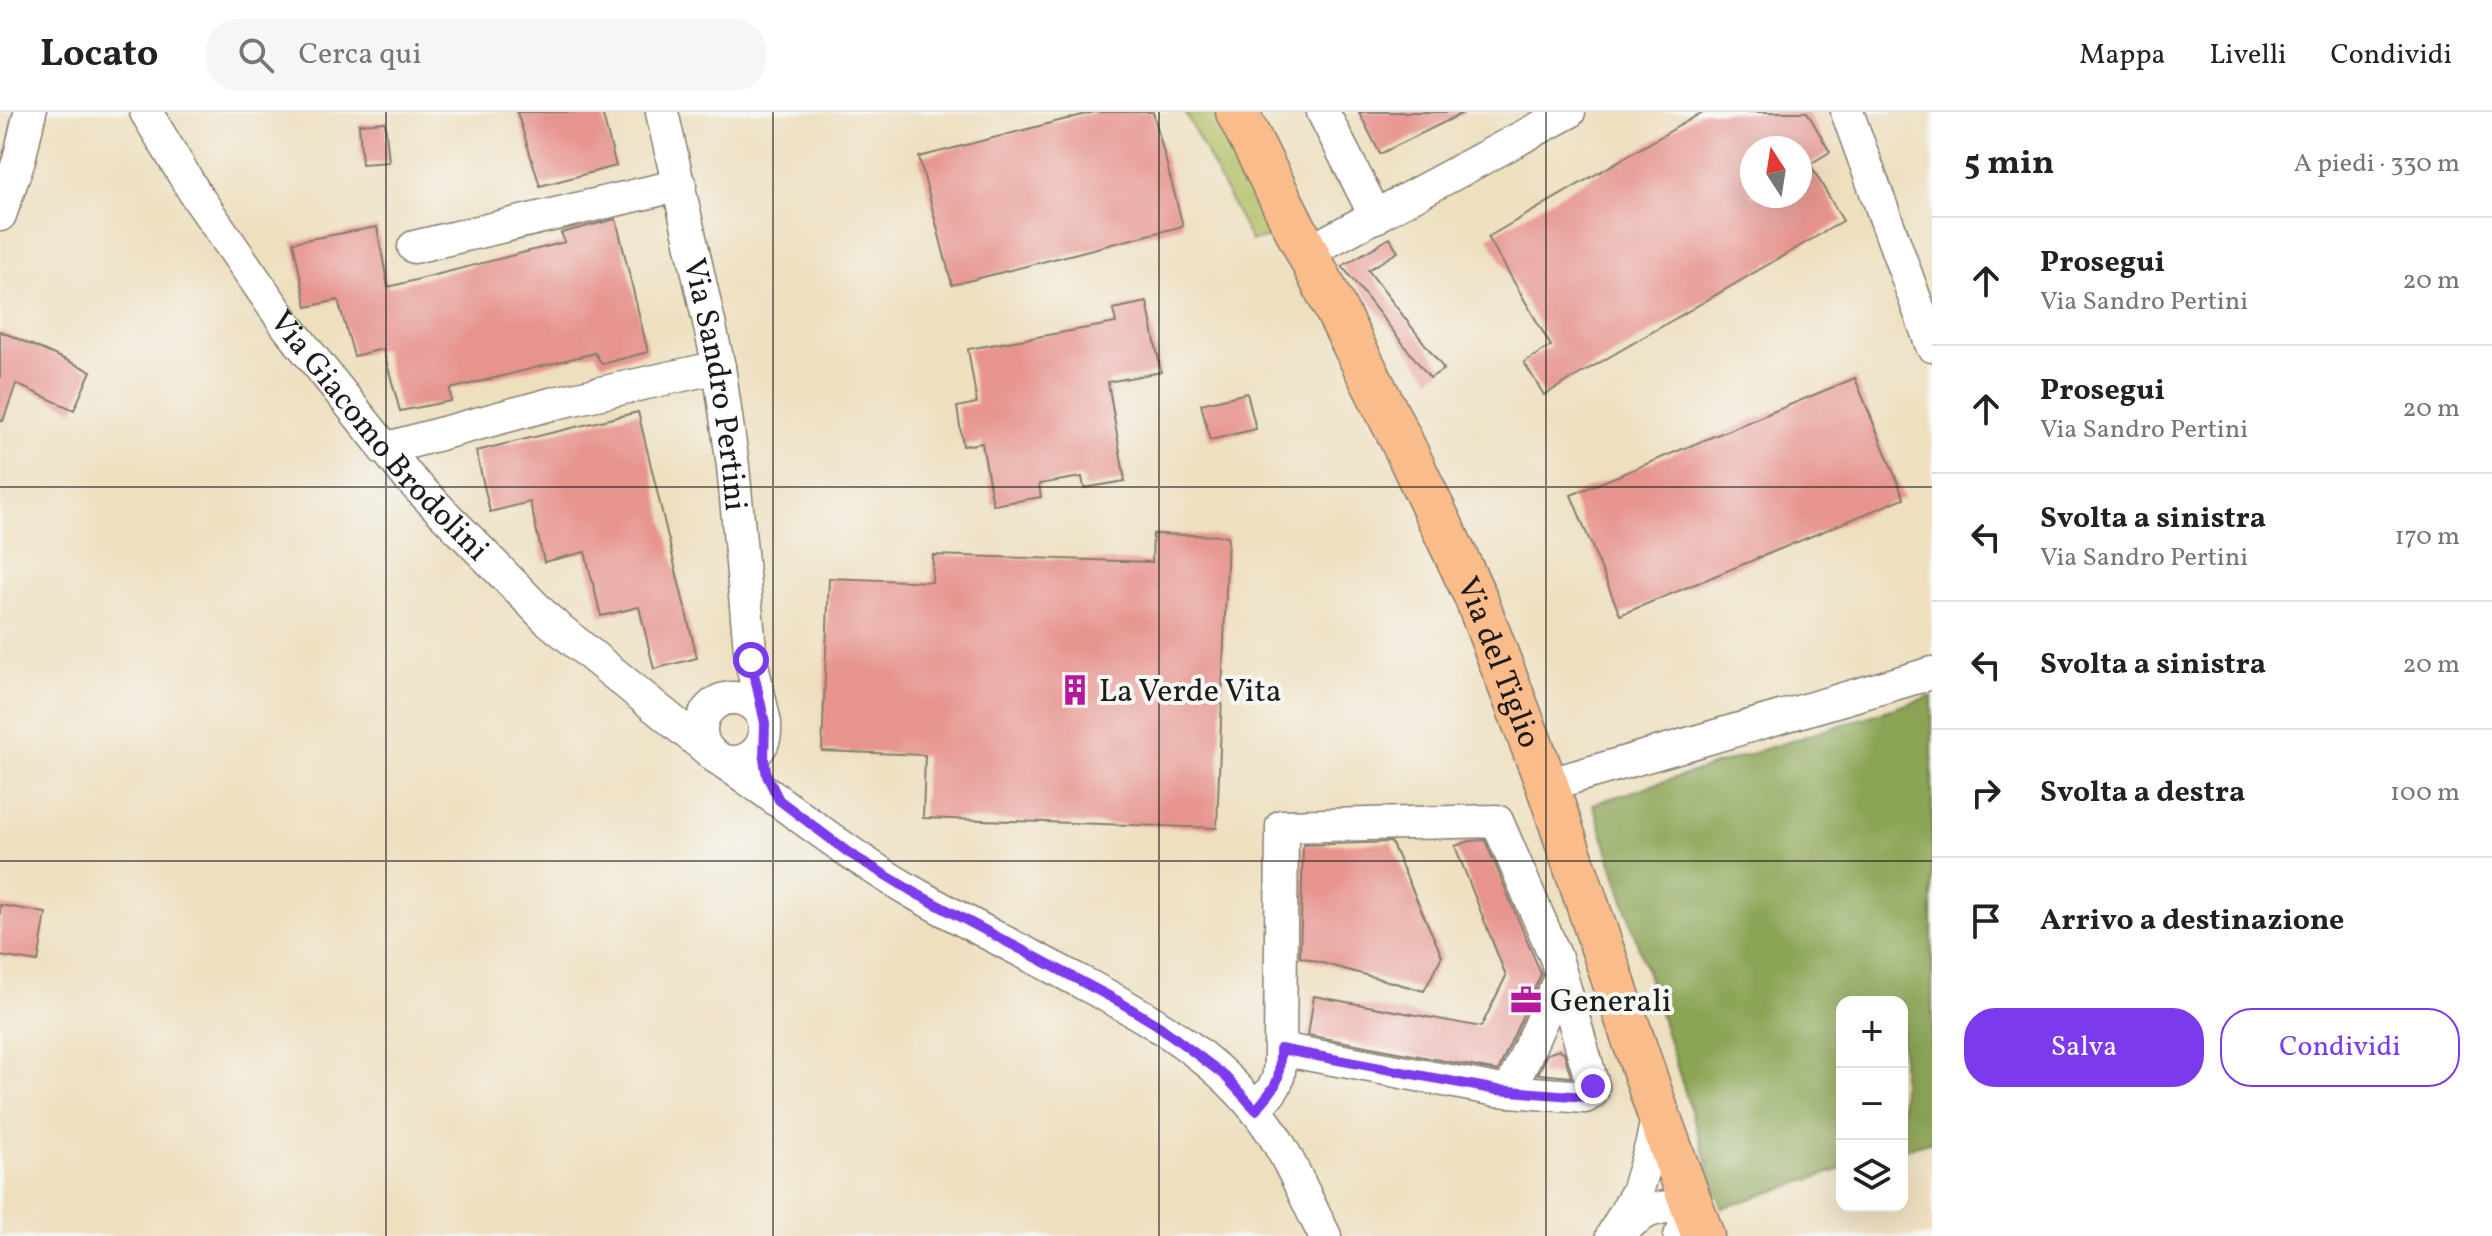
<!DOCTYPE html>
<html lang="it">
<head>
<meta charset="utf-8">
<style>
	body { margin:0; font-family:Vollkorn,serif; background:#f6f6f6; color:#222 }
	.controls { position:absolute; right:24px; bottom:24px; display:grid; overflow:hidden; border-radius:16px; box-shadow:0 8px 32px #0002 }
	.controls button { width:72px; height:72px; display:grid; place-items:center; padding:0; border:0; border-bottom:2px solid #e0e0e0; background:#fff; color:#222; font:40px sans-serif }
	.compass { position:absolute; left:1740px; top:24px; width:72px; height:72px; border-radius:50%; background:#fff; box-shadow:0 8px 32px #0002; rotate:348deg }
	.stop { position:absolute; width:24px; height:24px; margin:-18px; border:6px solid #7c3aed; border-radius:50%; background:#fff }
	.stop.end { background:#7c3aed; border-color:#fff; box-shadow:0 2px 8px #0008 }
	.list { margin:0; padding:0; list-style:none }
	h2 { display:flex; justify-content:space-between; align-items:center; height:104px; margin:0; padding:0 32px; font-size:34px }
	h2 small { font-size:26px; font-weight:400; color:#767676 }
	.list li { display:grid; grid-template-columns:52px 1fr auto; gap:24px; align-items:center; box-sizing:border-box; height:128px; padding:0 32px; border-top:2px solid #e0e0e0 }
	.list b { display:block; font-size:30px; white-space:nowrap }
	.list p { margin:0; font-size:26px; white-space:nowrap; color:#767676 }
	.list em { font-size:26px; font-style:normal; color:#767676 }
	.actions { display:flex; gap:16px; padding:24px 32px }
	.actions a { flex:1; padding:18px 0; border:2px solid #7c3aed; border-radius:32px; text-align:center; font-size:28px; color:#7c3aed }
	.actions .main { background:#7c3aed; color:#fff }
	.icon { flex:none; width:44px; height:44px; fill:none; stroke:currentColor; stroke-width:2; stroke-linecap:round; stroke-linejoin:round }
	.map { position:relative; flex:none; width:1932px; height:1124px; overflow:hidden }
	header { display:flex; align-items:center; gap:48px; box-sizing:border-box; height:112px; padding:0 40px; background:#fff; border-bottom:2px solid #e0e0e0 }
	header strong { font-size:38px }
	nav { display:flex; gap:44px; margin-inline-start:auto; font-size:28px }
	.search { width:560px; height:72px; background:#f6f6f6; display:flex; align-items:center; gap:20px; box-sizing:border-box; padding:0 28px; border-radius:32px; color:#767676; font-size:30px }
	main { display:flex }
	aside { flex:1; background:#fff }
	.map>svg:first-child { display:block }
	.green { fill:#afbc5e; stroke:#666c3d; stroke-width:2 }
	.forest { fill:#8ba455; stroke:#546038; stroke-width:2 }
	.building { fill:#e7948f; fill-rule:evenodd }
	.lines { fill:none; stroke-linecap:round; stroke-linejoin:round }
	.minor-casing { stroke:#857e6e; stroke-width:35 }
	.major-casing { stroke:#857e6e; stroke-width:45 }
	.minor { stroke:#fff; stroke-width:32 }
	.major { stroke:#f9bc8a; stroke-width:42 }
	.route { stroke:#7c3aed; stroke-width:10 }
	.grid { fill:none; stroke:#1c1c1c; stroke-width:2; stroke-opacity:0.55 }
	.labels { text-anchor:middle; stroke-width:8; stroke-linejoin:round; paint-order:stroke }
	.street-label { font-size:32px; fill:#1c1c1c; stroke:#f6f6f2 }
	.poi-label { font-size:32px; fill:#1c1c1c; stroke:#f6f6f2; text-anchor:start }
</style>
</head>
<body>
<header>
<strong>Locato</strong>
<div class="search"><svg class="icon" aria-label="search" viewBox="0 0 24 24"><circle cx="10" cy="10" r="6"/><path d="M15 15l6 6"/></svg>Cerca qui</div>
<nav><a>Mappa</a><a>Livelli</a><a>Condividi</a></nav>
</header>
<main>
<div class="map">
<svg width="1932" height="1124" viewBox="0 0 1932 1124">
	<rect width="100%" height="100%" fill="#f6f6f2"/>
	<filter id="ink" filterUnits="userSpaceOnUse"><feTurbulence type="fractalNoise" baseFrequency=".0125" numOctaves="2"/><feDisplacementMap in="SourceGraphic" scale="16" xChannelSelector="R" yChannelSelector="G"/><feConvolveMatrix kernelMatrix="1 2 1 2 8 2 1 2 1" color-interpolation-filters="sRGB"/></filter>
	<filter id="wash" filterUnits="userSpaceOnUse"><feTurbulence type="fractalNoise" baseFrequency=".006" numOctaves="4" result="noise"/><feDisplacementMap in="SourceGraphic" scale="32" xChannelSelector="R" yChannelSelector="G"/><feGaussianBlur stdDeviation="1.8" result="paint"/><feColorMatrix in="noise" values="0 0 0 0 0 0 0 0 0 0 0 0 0 0 0 0 0 1.4 0 .05"/><feComposite in="paint" operator="in"/></filter>
	<g filter="url(#wash)">
		<rect width="100%" height="100%" fill="#eedfbf"/>
		<path class="green" d="M1185 0H1222L1283 123 1251 129Z"/>
		<path class="forest" d="M1932 584V1029L1902 1038V890H1842V1057L1722 1096 1593 692Z"/>
		<g id="blocks">
			<path class="building" d="M517 0H602L616 54 540 74Z
				M1094 0H1153L1183 114 952 173 919 45Z
				M1359 0H1465L1380 42Z
				M1703 0H1807L1830 40 1810 52 1843 109 1544 283 1524 250 1551 234 1488 125ZM1752 36H1800V84H1752Z
				M385 10 389 50 362 52 359 12Z
				M616 107 648 240 602 252 595 241 450 277 451 289 400 299 383 237 354 244 338 188 307 195 293 130 377 115 388 175 565 130 561 121Z
				M1390 126 1398 140 1368 158 1444 257 1430 266 1342 154Z
				M1147 190 1161 260 1108 270 1125 369 1084 376 1082 365 1039 372 1041 385 993 393 982 331 963 334 957 295 977 291 968 237 1116 211 1113 197Z
				M0 219 91 259 74 298 16 272 3 309H0Z
				M1855 266 1904 386 1620 503 1571 383Z
				M1247 281 1256 317 1210 328 1201 292Z
				M638 300 697 546 654 557 639 495 601 504 585 440 544 450 530 390 490 400 476 339Z
				M1153 422 1228 424 1217 716 923 706 925 643 822 639 829 466 932 470 933 443 1152 450Z
				M1485 728 1541 862 1498 959 1308 923 1314 884 1481 915 1506 864 1455 734 1470 729Z
				M1391 730 1442 844 1424 879 1300 845 1303 733Z
				M0 793 46 801 38 850 0 844Z
				M1559 938 1564 940 1571 965 1538 962 1547 942Z"/>
		</g>
	</g>
	<g filter="url(#ink)">
		<use href="#blocks" fill-opacity="0" stroke="#857e6e" stroke-width="2"/>
		<g class="lines">
			<defs>
				<g id="minor">
					<path id="s1" d="M146 0 196 83 287 214 409 366 547 507 708 638"/>
					<path id="s2" d="M662 0 719 255 733 354 751 548 765 611"/>
					<path d="M1323 0 1376 105"/>
					<path d="M1847 0 1932 234"/>
					<path d="M0 103 19 48 30 0"/>
					<path d="M414 135 680 73"/>
					<path d="M1308 140 1569 0"/>
					<path d="M384 337 555 291 719 255"/>
					<circle cx="733" cy="618" r="32"/>
					<path d="M719 647C784 691 845 741 914 781 968 812 1024 840 1079 869 1143 902 1209 940 1255 997 1285 1033 1303 1082 1325 1124"/>
					<path d="M1547 673 1932 561"/>
					<path d="M1510 979 1561 864"/>
					<path d="M1256 998C1278 971 1280 973 1280 937L1282 714 1497 709 1556 846 1593 974 1592 980 1585 985 1497 978 1280 937"/>
					<path d="M1618 1123C1643 1097 1659 1091 1694 1097L1680 1124"/>
					<path d="M1612 1124 1637 1080 1652 1031 1658 1001"/>
				</g>
				<g id="major">
					<path id="s3" d="M1237 0 1400 326 1475 484 1547 673 1658 1001 1703 1124"/>
				</g>
			</defs>
			<use href="#minor" class="minor-casing"/>
			<use href="#major" class="major-casing"/>
			<use href="#minor" class="minor"/>
			<use href="#major" class="major"/>
		</g>
	</g>
	<g class="lines" filter="url(#ink)">
		<path class="route" d="M751 548 765 611 764 647 767 664 779 688 849 741 915 781 1118 889 1159 914 1224 963 1256 998C1278 971 1280 972 1280 937L1497 978 1585 985 1592 980 1593 974"/>
	</g>
	<path class="grid" d="M386 0V1124M773 0V1124M1159 0V1124M1546 0V1124M0 375H1932M0 749H1932"/>
	<defs>
		<symbol id="building-bare" viewBox="-9 -9 18 18"><path d="M-4-6H4V6H1V3H-1V6H-4ZM-2.5-4.3h1.7v1.8h-1.7ZM.8-4.3h1.7v1.8H.8ZM-2.5-1h1.7V.8h-1.7ZM.8-1h1.7V.8H.8Z" fill="#b5179e" stroke="#f6f6f2" stroke-width="2.5" paint-order="stroke"/></symbol>
		<symbol id="office-bare" viewBox="-9 -9 18 18"><path d="M-6-3h4V-5.5h4V-3h4V5H-6ZM-1-4.5V-3h2v-1.5ZM-6 0V1H6V0Z" fill="#b5179e" stroke="#f6f6f2" stroke-width="2.5" paint-order="stroke"/></symbol>
	</defs>
	<g fill-rule="evenodd">
		<use href="#building-bare" x="1053" y="556" width="44" height="44"/>
		<use href="#office-bare" x="1504" y="866" width="44" height="44"/>
	</g>
	<g class="labels">
		<g class="street-label">
			<text dy="11" stroke="none"><textPath href="#s2" startOffset="278">Via Sandro Pertini</textPath></text>
			<text dy="11" stroke="none"><textPath href="#s1" startOffset="400">Via Giacomo Brodolini</textPath></text>
			<text dy="11" stroke="none"><textPath href="#s3" startOffset="610">Via del Tiglio</textPath></text>
		</g>
		<g class="poi-label">
			<text x="1099" y="589">La Verde Vita</text>
			<text x="1550" y="899">Generali</text>
		</g>
	</g>
</svg>
<div class="controls">
<button>+</button>
<button>−</button>
<button><svg class="icon" aria-label="layers" viewBox="0 0 24 24"><path d="M12 4l9 5-9 5-9-5zM3 14l9 5 9-5"/></svg></button>
</div>
<svg class="compass" viewBox="-18 -18 36 36"><path d="M0-13l5 13h-10z" fill="#e53935"/><path d="M0 13l5-13h-10z" fill="#767676"/></svg>
<div class="stop" style="left:751px;top:548px"></div>
<div class="stop end" style="left:1593px;top:974px"></div>
</div>
<aside>
<h2>5 min<small>A piedi · 330 m</small></h2>
<ul class="list">
<li><svg class="icon" aria-label="ahead" viewBox="0 0 24 24"><path d="M12 20V5M6 11l6-6 6 6"/></svg><div><b>Prosegui</b><p>Via Sandro Pertini</p></div><em>20 m</em></li>
<li><svg class="icon" aria-label="ahead" viewBox="0 0 24 24"><path d="M12 20V5M6 11l6-6 6 6"/></svg><div><b>Prosegui</b><p>Via Sandro Pertini</p></div><em>20 m</em></li>
<li><svg class="icon" aria-label="left" viewBox="0 0 24 24"><path d="M17 20v-9H6M10 6l-5 5 5 5"/></svg><div><b>Svolta a sinistra</b><p>Via Sandro Pertini</p></div><em>170 m</em></li>
<li><svg class="icon" aria-label="left" viewBox="0 0 24 24"><path d="M17 20v-9H6M10 6l-5 5 5 5"/></svg><div><b>Svolta a sinistra</b></div><em>20 m</em></li>
<li><svg class="icon" aria-label="right" viewBox="0 0 24 24"><path d="M7 20v-9h11M14 6l5 5-5 5"/></svg><div><b>Svolta a destra</b></div><em>100 m</em></li>
<li><svg class="icon" aria-label="arrive" viewBox="0 0 24 24"><path d="M6 21V4h12l-3 4 3 4H6"/></svg><div><b>Arrivo a destinazione</b></div></li>
</ul>
<div class="actions"><a class="main">Salva</a><a>Condividi</a></div>
</aside>
</main>
</body>
</html>
